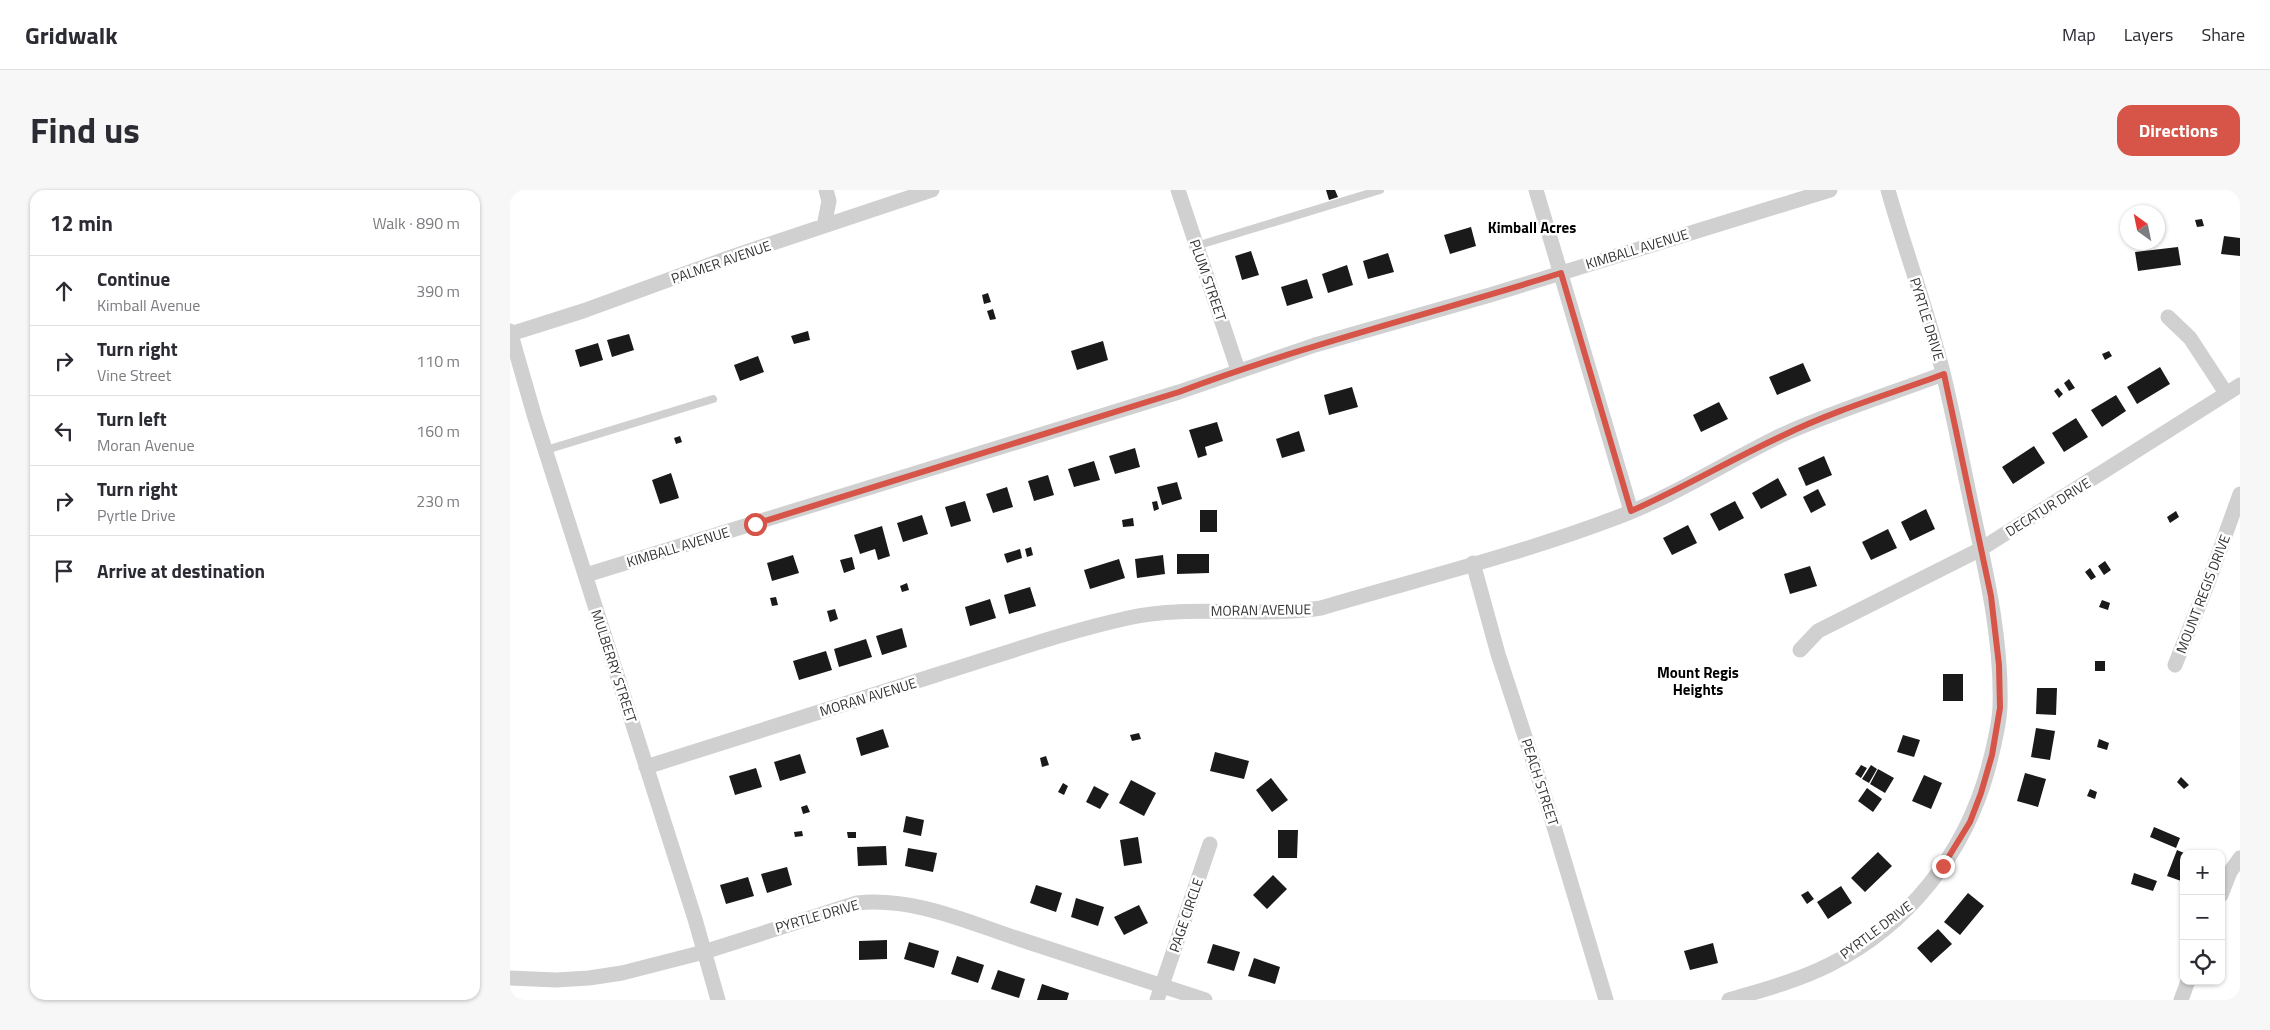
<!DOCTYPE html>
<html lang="en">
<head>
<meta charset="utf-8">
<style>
	body { margin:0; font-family:"Titillium Web",sans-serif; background:#f7f7f7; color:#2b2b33 }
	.controls { position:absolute; right:15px; bottom:15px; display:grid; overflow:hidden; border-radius:10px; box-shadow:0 1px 4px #0004 }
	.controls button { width:45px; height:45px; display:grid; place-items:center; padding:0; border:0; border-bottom:1px solid #e1e1e2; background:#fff; color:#2b2b33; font:25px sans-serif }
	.compass { position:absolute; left:1610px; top:15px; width:45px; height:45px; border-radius:50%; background:#fff; box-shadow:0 1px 4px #0004; rotate:327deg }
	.stop { position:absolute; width:15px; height:15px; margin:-11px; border:4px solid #d65448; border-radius:50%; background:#fff }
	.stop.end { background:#d65448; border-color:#fff; box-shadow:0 1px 5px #0008 }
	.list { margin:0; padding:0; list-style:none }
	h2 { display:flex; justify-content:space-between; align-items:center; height:65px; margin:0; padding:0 20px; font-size:21px }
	h2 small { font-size:16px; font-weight:400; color:#7c7c81 }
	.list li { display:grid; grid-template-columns:32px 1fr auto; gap:15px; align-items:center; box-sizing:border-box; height:70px; padding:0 20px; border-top:1px solid #e1e1e2 }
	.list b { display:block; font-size:19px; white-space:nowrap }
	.list p { margin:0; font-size:16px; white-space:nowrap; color:#7c7c81 }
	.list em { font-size:16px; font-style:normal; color:#7c7c81 }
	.icon { flex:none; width:28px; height:28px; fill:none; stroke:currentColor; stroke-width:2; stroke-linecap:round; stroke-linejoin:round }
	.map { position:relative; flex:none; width:1730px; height:810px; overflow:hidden; border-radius:15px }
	header { display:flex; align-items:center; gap:30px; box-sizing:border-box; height:70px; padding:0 25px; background:#fff; border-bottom:1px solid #e1e1e2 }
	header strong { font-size:24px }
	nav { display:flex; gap:28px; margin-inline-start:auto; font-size:18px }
	.intro { display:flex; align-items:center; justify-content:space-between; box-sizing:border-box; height:120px; padding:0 30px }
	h1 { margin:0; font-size:35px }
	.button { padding:12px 22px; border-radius:15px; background:#d65448; color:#fff; font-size:18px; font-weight:700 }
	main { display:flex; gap:30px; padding:0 30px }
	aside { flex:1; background:#fff; border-radius:15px; box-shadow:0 1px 4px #0004 }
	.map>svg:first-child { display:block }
	.building { fill:#1a1a1a }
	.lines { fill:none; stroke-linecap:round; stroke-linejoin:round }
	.lane { stroke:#d0d0d0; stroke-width:8 }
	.street { stroke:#d0d0d0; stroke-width:15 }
	.route { stroke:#d65448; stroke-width:6 }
	.labels { text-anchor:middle; stroke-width:5; stroke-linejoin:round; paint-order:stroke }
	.street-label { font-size:14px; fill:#333; stroke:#fff }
	.neighbourhood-label { font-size:15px; font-weight:bold; fill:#000; stroke:#fff }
</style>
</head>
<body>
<header>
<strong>Gridwalk</strong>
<nav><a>Map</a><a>Layers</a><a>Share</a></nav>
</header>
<div class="intro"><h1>Find us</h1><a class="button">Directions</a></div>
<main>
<aside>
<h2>12 min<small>Walk · 890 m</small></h2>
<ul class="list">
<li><svg class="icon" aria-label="ahead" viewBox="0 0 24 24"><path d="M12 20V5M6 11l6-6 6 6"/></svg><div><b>Continue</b><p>Kimball Avenue</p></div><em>390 m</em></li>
<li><svg class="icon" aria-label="right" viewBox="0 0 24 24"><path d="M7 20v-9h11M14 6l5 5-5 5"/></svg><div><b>Turn right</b><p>Vine Street</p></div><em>110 m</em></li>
<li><svg class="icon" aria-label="left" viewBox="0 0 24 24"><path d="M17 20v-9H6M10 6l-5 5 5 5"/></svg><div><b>Turn left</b><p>Moran Avenue</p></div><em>160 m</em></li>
<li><svg class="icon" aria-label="right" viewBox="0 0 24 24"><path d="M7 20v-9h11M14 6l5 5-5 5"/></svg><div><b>Turn right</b><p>Pyrtle Drive</p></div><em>230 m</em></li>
<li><svg class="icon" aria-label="arrive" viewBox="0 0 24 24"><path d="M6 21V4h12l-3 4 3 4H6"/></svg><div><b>Arrive at destination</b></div></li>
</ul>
</aside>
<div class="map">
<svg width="1730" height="810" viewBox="0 0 1730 810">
	<rect width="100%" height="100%" fill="#fff"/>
	<path class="building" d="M816 0H825L828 7 819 10Z
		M1692 29 1694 36 1687 37 1685 30Z
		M961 37 966 56 940 64 934 45Z
		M1714 46 1730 48V66L1711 64Z
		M1668 57 1671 75 1628 81 1625 62Z
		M741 61 749 85 732 90 725 66Z
		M878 63 884 82 858 89 853 71Z
		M837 75 843 95 818 103 812 84Z
		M797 89 803 108 777 116 771 97Z
		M478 103 481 112 474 114 472 105Z
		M483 119 486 129 480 130 477 121Z
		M298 141 300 150 284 154 281 146Z
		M119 144 124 160 102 167 97 150Z
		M593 151 598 170 567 180 561 161Z
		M88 153 93 170 70 177 65 160Z
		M1599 161 1602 166 1595 170 1592 164Z
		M248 166 254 182 230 191 224 175Z
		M1293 173 1301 191 1267 205 1259 187Z
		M1650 177 1660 194 1627 214 1617 197Z
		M1559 189 1565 198 1559 201 1554 193Z
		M842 197 848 217 819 225 814 205Z
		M1548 198 1553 204 1549 208 1544 201Z
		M1606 205 1616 221 1592 237 1581 220Z
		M1209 212 1218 229 1191 242 1183 225Z
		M1566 228 1578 247 1554 262 1542 243Z
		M707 232 713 251 695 257 697 265 688 268 679 240Z
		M789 241 795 261 772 268 766 249Z
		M170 246 172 252 166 254 164 248Z
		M1524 256 1535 273 1503 294 1492 277Z
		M625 258 630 277 605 284 599 266Z
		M1314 266 1322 285 1296 296 1288 278Z
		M584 271 590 290 564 297 558 279Z
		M161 283 169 308 150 314 142 290Z
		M538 285 544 305 524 311 518 291Z
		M1268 288 1277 305 1251 319 1242 303Z
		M667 292 672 309 652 315 647 297Z
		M497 297 503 317 483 323 476 304Z
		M1308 299 1316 315 1301 323 1293 307Z
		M455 311 461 331 441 337 435 317Z
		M647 311 649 319 644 321 642 312Z
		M1225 311 1234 328 1209 341 1200 324Z
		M1416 319 1425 339 1400 351 1391 332Z
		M690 320H707V342H690Z
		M1666 321 1669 327 1660 333 1657 327Z
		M412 325 418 344 393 352 387 333Z
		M623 328 624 336 613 337 612 330Z
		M1178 335 1187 353 1162 365 1153 348Z
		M372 336 380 366 368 370 365 359 350 364 344 345Z
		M1378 339 1387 358 1361 370 1352 352Z
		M521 357 523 365 517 367 515 359Z
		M510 359 512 368 497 373 494 364Z
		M667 364H699V383L667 384Z
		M283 365 289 383 262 391 257 373Z
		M653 365 655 384 627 388 625 369Z
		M342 367 345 379 334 383 330 370Z
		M609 369 615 388 580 399 574 380Z
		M1595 371 1601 380 1594 385 1588 376Z
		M1300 376 1307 396 1280 404 1274 384Z
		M1580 378 1586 387 1581 390 1575 382Z
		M397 393 399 400 392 402 390 396Z
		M520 397 526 416 499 424 494 405Z
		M266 407 268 415 262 416 260 408Z
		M480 409 486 428 460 436 455 417Z
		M1592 410 1600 413 1598 420 1589 417Z
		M325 419 328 429 320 432 317 421Z
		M392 438 397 457 372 465 366 446Z
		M356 449 362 467 329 477 324 459Z
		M316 461 322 480 289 490 283 471Z
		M1585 471H1595V481H1585Z
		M1433 484H1453V511H1433Z
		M1527 498H1547L1546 525 1526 524Z
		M1526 538 1545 541 1540 570 1521 567Z
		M373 539 379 557 351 566 346 548Z
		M629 543 631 549 622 551 620 545Z
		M1393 545 1410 550 1404 567 1387 562Z
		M1589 549 1599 553 1597 560 1587 557Z
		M705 562 739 571 734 589 700 581Z
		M290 564 296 583 270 591 264 572Z
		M536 566 539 575 532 577 530 568Z
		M1351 575 1357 578 1351 588 1345 584Z
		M1361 575 1367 579 1359 593 1352 589Z
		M246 578 252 597 225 605 219 586Z
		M1368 579 1384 588 1375 603 1360 594Z
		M1515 583 1536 589 1528 617 1507 611Z
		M1414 585 1432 593 1421 619 1402 611Z
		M1671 587 1679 595 1674 599 1667 592Z
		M761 588 778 610 762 622 746 600Z
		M621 590 646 603 634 626 609 613Z
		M553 593 558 596 554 605 548 602Z
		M584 596 599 604 590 619 576 612Z
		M1357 598 1372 609 1363 622 1348 611Z
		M1580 599 1587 602 1585 609 1577 606Z
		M297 615 300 622 293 624 291 617Z
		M396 626 414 630 411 646 393 642Z
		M1644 637 1670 648 1666 658 1640 647Z
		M768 640H788L787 668H768Z
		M292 641 293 646 285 647 284 642Z
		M337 642H346V648H338Z
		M628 647 632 673 614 676 610 650Z
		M376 656 377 675 348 676 347 657Z
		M398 658 427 663 423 682 395 676Z
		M1667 660 1674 663V692L1657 686Z
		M1368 662 1382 676 1355 702 1341 688Z
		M277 677 282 695 257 703 251 684Z
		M1624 683 1647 691 1643 701 1621 694Z
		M763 685 777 699 757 719 743 705Z
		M238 687 244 706 216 714 210 695Z
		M526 695 552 703 546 722 520 713Z
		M1331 696 1342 713 1318 729 1307 712Z
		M1298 701 1304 709 1297 714 1291 705Z
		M1458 703 1474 716 1450 745 1434 732Z
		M566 708 594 717 588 736 561 727Z
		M629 715 638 733 614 745 604 727Z
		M1428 739 1442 754 1421 773 1407 758Z
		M377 750V769L349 770V751Z
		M399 752 429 761 424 778 394 769Z
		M1203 753 1208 773 1180 780 1174 761Z
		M703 754 730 762 724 781 697 773Z
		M447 766 474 775 468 793 441 784Z
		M744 768 770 777 765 794 738 786Z
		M488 780 515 789 509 808 481 799Z
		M532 794 559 803 557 810H527Z"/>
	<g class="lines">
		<path class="lane" d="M686 56 870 0
			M36 260 203 209"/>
		<path class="street" d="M668 0 728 180
			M1026 0 1121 321
			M314 36 319 11 316 0
			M1658 127 1680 148 1716 203
			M0 141 25 228 185 729 208 810
			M0 144 73 121 221 67 422 0
			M963 373 988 464 1039 620 1096 810
			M76 385 669 202 805 155 980 105 1320 0
			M1290 460 1308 441 1471 359 1730 195
			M1665 475 1699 390 1730 304
			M136 577C234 546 331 515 429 484 491 465 554 442 618 428 682 414 747 428 811 418 909 389 1011 364 1108 327 1166 305 1218 271 1274 244 1325 221 1380 204 1433 184
			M1711 705 1720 682 1730 668
			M0 788 46 790 79 788 112 783 194 762 347 713C401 707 453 730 503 747 567 768 631 789 695 810
			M647 810 700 654
			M1219 810C1252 800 1287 791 1319 775 1398 736 1455 663 1478 579 1483 559 1489 538 1490 517 1492 451 1477 386 1463 322 1452 272 1443 220 1430 171 1415 113 1394 57 1378 0
			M1671 810 1678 791"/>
	</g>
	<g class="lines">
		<path class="route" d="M245 334 669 202C794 155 924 123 1051 83L1121 321C1173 298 1222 269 1274 245 1325 220 1380 204 1434 184L1481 406 1489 475 1490 518 1482 565 1471 603 1460 632 1433 676"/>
	</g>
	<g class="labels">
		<g class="street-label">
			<text transform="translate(1127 59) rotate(-17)" y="5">KIMBALL AVENUE</text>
			<text transform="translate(211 72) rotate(-19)" y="5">PALMER AVENUE</text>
			<text transform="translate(698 90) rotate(71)" y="5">PLUM STREET</text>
			<text transform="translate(1417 129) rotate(73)" y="5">PYRTLE DRIVE</text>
			<text transform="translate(1538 317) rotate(-32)" y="5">DECATUR DRIVE</text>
			<text transform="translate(168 357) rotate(-17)" y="5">KIMBALL AVENUE</text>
			<text transform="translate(1693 404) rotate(-69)" y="5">MOUNT REGIS DRIVE</text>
			<text transform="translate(751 420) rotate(-1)" y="5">MORAN AVENUE</text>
			<text transform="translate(104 476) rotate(72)" y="5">MULBERRY STREET</text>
			<text transform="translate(358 507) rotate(-17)" y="5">MORAN AVENUE</text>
			<text transform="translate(1030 592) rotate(72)" y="5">PEACH STREET</text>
			<text transform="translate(676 725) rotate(-71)" y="5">PAGE CIRCLE</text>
			<text transform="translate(307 726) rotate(-16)" y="5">PYRTLE DRIVE</text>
			<text transform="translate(1366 740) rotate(-37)" y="5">PYRTLE DRIVE</text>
		</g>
		<g class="neighbourhood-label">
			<text x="1022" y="43">Kimball Acres</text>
			<text x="1188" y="488">Mount Regis<tspan x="1188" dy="17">Heights</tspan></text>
		</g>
	</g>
</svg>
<div class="controls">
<button>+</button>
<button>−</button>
<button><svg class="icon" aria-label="locate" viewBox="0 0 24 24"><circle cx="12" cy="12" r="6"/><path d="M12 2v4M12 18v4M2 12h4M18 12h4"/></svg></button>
</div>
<svg class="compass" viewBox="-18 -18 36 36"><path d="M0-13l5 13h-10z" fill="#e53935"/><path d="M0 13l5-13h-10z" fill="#7c7c81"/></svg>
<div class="stop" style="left:245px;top:334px"></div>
<div class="stop end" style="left:1433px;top:676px"></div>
</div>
</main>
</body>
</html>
